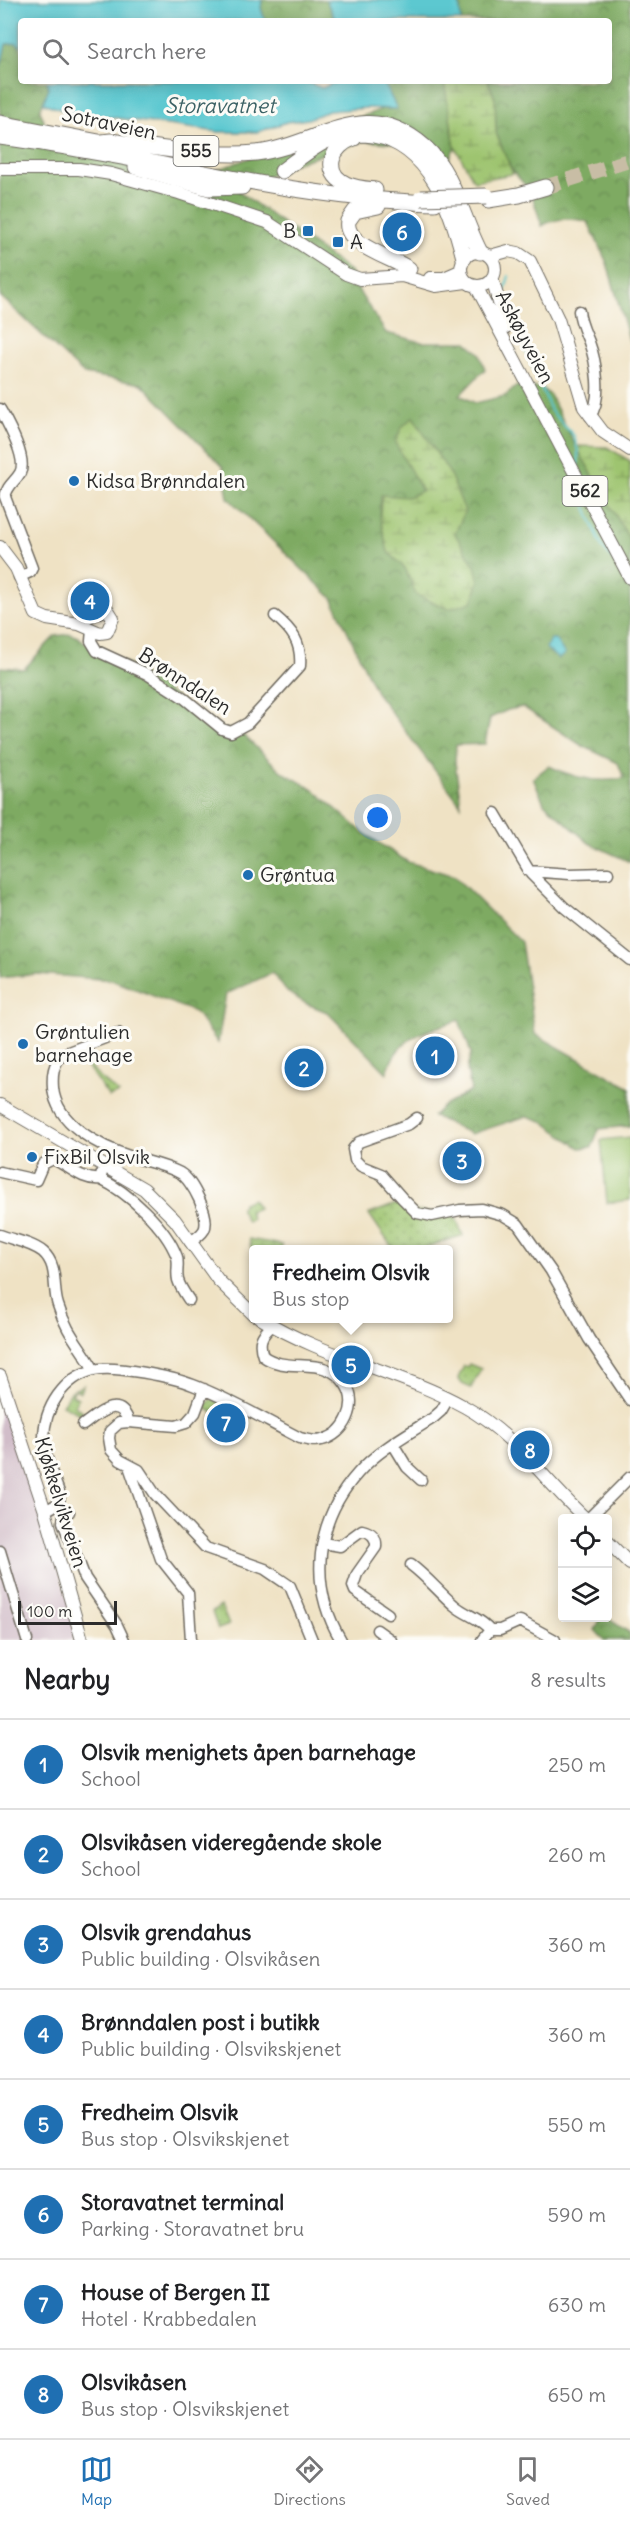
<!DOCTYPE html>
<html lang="en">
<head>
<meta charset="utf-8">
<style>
	body { margin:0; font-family:Delius,sans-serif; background:#f2f2f2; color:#202124 }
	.controls { position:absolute; right:18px; bottom:18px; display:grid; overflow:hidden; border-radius:6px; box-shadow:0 3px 15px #0003 }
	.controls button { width:54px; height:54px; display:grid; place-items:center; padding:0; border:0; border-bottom:2px solid #e0e0e0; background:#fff; color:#202124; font:30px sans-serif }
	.scale { position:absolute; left:18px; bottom:15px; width:99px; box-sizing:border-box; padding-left:6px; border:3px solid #2b2b2b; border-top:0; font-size:16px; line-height:21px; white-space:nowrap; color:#2b2b2b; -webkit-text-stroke:4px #fdfcf7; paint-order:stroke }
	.you { position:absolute; left:378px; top:818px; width:21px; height:21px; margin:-15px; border:4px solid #fff; border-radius:50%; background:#1a73e8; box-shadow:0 0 0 9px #1a73e833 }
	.badge { display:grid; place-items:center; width:39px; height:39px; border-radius:50%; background:#1f6fb2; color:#fff; font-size:20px; font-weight:700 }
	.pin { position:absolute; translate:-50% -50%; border:3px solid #fff; box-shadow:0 2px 6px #0006 }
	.popup { position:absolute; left:249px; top:1245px; width:204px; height:78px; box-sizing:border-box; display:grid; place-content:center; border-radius:6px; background:#fff; filter:drop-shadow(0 2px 4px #0005); font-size:20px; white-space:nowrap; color:#757577 }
	.popup b { font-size:22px; color:#202124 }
	.popup::after { content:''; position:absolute; left:50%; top:100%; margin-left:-12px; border:12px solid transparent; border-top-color:#fff }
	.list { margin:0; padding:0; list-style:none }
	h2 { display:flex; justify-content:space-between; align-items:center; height:78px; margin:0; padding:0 24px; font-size:26px }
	h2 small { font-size:20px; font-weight:400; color:#757577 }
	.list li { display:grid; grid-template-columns:39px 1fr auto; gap:18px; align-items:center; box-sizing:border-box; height:90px; padding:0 24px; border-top:2px solid #e0e0e0 }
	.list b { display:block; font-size:22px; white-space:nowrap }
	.list p { margin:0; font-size:20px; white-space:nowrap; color:#757577 }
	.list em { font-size:20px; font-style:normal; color:#757577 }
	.icon { flex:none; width:33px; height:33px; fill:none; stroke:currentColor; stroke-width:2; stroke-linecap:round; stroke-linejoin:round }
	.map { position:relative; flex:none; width:630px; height:1640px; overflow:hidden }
	.search { position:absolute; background:#fff; box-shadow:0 3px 15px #0003; left:18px; right:18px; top:18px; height:66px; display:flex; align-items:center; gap:15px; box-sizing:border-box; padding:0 21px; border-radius:6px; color:#757577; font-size:22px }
	.sheet { height:798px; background:#fff }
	nav { display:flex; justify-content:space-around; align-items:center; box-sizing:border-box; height:84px; border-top:2px solid #e0e0e0; background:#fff; font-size:16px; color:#757577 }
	nav a { display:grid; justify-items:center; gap:3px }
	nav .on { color:#1f6fb2 }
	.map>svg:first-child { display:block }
	.industrial { fill:#d1bdc9 }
	.green { fill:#9ec46f; stroke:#64784d; stroke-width:1.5 }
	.forest { fill:url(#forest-crowns); stroke:#546a46; stroke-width:1.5 }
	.wetland { fill:url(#wetland-marsh); stroke:#64784d; stroke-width:1.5 }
	.park { fill:url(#park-dots); stroke:#64784d; stroke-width:1.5 }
	.water { fill:#5bc8d0; stroke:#437a7e; stroke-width:1.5 }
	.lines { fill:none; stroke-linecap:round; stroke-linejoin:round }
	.stream { stroke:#5bc8d0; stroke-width:2 }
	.highway-tunnel { stroke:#c8bda5; stroke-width:15; stroke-dasharray:15 8; stroke-linecap:butt }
	.minor-casing { stroke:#706b61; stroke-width:13 }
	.major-casing { stroke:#706b61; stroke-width:14 }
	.highway-casing { stroke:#706b61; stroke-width:17 }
	.minor { stroke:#fff; stroke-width:10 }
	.major { stroke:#fff; stroke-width:12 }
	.highway { stroke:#fff; stroke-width:15 }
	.highway-bridge-casing { stroke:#706b61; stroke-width:17; stroke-linecap:butt }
	.highway-bridge { stroke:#fff; stroke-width:15 }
	.poi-dot { fill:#1f6fb2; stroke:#fdfcf7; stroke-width:2 }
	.labels { text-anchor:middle; stroke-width:6; stroke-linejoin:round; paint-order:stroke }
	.shield { fill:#fdfcf7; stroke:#6a6a68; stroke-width:1.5 }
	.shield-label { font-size:18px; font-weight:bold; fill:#2b2b2b }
	.street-label { font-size:20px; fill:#2b2b2b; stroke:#fdfcf7 }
	.poi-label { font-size:20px; fill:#2b2b2b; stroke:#fdfcf7; text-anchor:start }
	.water-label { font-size:21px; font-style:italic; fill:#3c6265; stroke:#fdfcf7 }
</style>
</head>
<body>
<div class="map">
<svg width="630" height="1640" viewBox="0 0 630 1640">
	<defs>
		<pattern id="forest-crowns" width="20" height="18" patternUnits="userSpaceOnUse" patternTransform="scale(1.5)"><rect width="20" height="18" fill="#7eaa62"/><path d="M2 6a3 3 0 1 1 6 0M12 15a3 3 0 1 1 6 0" fill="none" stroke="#678b51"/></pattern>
		<pattern id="wetland-marsh" width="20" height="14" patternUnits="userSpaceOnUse" patternTransform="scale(1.5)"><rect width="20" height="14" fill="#9ec46f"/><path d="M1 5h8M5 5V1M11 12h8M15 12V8" fill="none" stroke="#819f5b"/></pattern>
		<pattern id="park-dots" width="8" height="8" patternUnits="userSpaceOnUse" patternTransform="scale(1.5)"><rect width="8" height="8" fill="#9ec46f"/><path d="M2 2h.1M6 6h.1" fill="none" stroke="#819f5b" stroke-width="1.8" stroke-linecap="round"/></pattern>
	</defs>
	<rect width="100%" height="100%" fill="#fdfcf7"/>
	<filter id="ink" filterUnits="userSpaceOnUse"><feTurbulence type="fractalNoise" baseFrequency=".0167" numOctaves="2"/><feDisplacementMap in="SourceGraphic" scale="12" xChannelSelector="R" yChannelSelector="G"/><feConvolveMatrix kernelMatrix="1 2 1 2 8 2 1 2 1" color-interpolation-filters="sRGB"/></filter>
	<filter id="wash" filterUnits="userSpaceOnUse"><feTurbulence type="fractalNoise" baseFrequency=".008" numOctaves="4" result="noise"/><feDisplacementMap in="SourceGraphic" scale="24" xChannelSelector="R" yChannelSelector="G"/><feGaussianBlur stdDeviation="1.35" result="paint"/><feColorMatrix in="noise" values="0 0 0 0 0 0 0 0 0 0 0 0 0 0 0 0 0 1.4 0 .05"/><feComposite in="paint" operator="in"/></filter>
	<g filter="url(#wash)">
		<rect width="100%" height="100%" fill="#efe2c4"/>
		<path class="industrial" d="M0 1375 80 1640H0Z"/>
		<path class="green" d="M630 1137V1200L607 1203 601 1140Z
			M83 1385 80 1392 75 1389 72 1395 78 1398 74 1406 84 1412 82 1415 62 1405 71 1392Z
			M212 1399 239 1411 238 1414 220 1417 204 1407Z"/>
		<path class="forest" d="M262 0H326L336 21H265L261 8Z
			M459 0H630V343L607 263 588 222C573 217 555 218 542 226L531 192 511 169 496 133 495 99 488 81H609V21H461Z
			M17 43 21 47V81H47L49 88 40 110 45 124 206 174 382 109H397L383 81H444L455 147 442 174 409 144 363 141 293 164 238 191 350 271 361 295 386 333 422 342H467L479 353 485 369 460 395 475 403 505 396 517 386 541 388 550 395 576 446 630 540V862L589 843 544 803 533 778 549 766C573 778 597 784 624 778L618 763 581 745 523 707 508 710 490 718 485 744 456 745 455 762 461 805 376 692 332 598 228 498 223 467 142 384 84 374 0 296V70L6 44Z
			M70 634 78 637 97 651 126 663 222 729 238 730 281 771 314 790 365 834 408 862 454 876 521 942 535 1034 630 1088V1126L599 1129 592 1147 580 1148 542 1121 527 1116 471 1134 433 1116 443 1106 471 1091 467 1069 471 1053 459 1020C426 1031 397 1036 387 1073L327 1012 307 1004 287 992 272 973 226 994 218 1043 195 1012 112 980 37 974 0 978V667L24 669 55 636Z
			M601 1618H607L630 1633V1640H604L595 1630Z"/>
		<path class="wetland" d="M444 81H488L495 99 496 133 513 174 474 181 455 147Z
			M413 417 449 472 465 511 455 534 475 566 479 581 472 602 448 609 416 595 405 568 388 552 380 518 381 495 408 497 422 491 395 443 402 427Z
			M576 446 607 447 630 461V540Z"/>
		<path class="park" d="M87 1061 98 1076 119 1093 109 1097 84 1062Z
			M252 1199 258 1208 249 1212 252 1219 247 1222 240 1208 243 1203Z
			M402 1202 410 1211 454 1213 463 1236C441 1239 412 1260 391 1246L369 1214Z
			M249 1239 282 1245V1249L254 1250 253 1255Z
			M469 1364 481 1369 471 1388 462 1384 458 1378 464 1366 467 1367Z
			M221 1606 229 1625 218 1629 212 1612Z"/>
		<path class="water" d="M0 0H262L261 8 265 21H21V47L17 43 6 44 0 70Z
			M326 0H459L461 21H336Z
			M47 81H304L322 88 338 81H383L397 109 367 108 329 111 308 119 287 122 258 132H218L65 111 43 103 49 88Z
			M550 639H555L565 654 558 659 546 648Z"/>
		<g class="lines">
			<path class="stream" d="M509 276 503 296 551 411 574 436 578 451V470
				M586 507 602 547 614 560"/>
		</g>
	</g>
	<g filter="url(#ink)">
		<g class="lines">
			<path class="highway-tunnel" d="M546 187 630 160"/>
			<defs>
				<path id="minor" d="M579 311C580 322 585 332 589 342 596 361 603 399 590 416
					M0 409C7 422 28 459 20 473 15 482 7 485 5 497L32 568 30 572 19 577
					M92 630 91 641 97 651 147 674 184 698 222 729 231 732 248 723 300 666C302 643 292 630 275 616
					M495 813 531 874 564 907 630 960
					M528 871 570 874 608 873
					M118 1033 63 1054C53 1064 52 1075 53 1088 56 1124 100 1147 132 1157 148 1162 165 1165 180 1173 192 1180 211 1217 204 1230 201 1235 195 1239 190 1242
					M417 1118 409 1124 359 1142 353 1149 355 1160 361 1166 381 1174 402 1198 417 1213 432 1216 460 1210 482 1209 503 1215 518 1224 551 1271 589 1339 630 1400
					M0 1172 36 1180 43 1164 53 1159C69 1166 82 1181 100 1179L102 1173
					M100 1179C128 1192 166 1227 177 1257 179 1265 176 1272 178 1280 180 1287 185 1294 189 1300
					M0 1235C14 1240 32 1243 43 1252 59 1266 52 1288 58 1305 67 1334 80 1345 94 1370
					M204 1389 195 1413 186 1423 176 1426 128 1422 119 1423 110 1431 109 1438 111 1450 120 1460 139 1470 155 1494 206 1548 265 1569 290 1586 312 1640
					M83 1425C98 1414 119 1394 129 1422
					M393 1444 407 1467 421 1480
					M129 1466 161 1559 188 1593 191 1640
					M45 1511 59 1503 60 1495C54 1478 44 1457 44 1438 44 1408 64 1377 94 1370 114 1365 173 1377 193 1385 230 1399 265 1420 300 1438 307 1440 314 1442 322 1440 345 1435 359 1405 346 1385 326 1353 288 1375 263 1356 258 1342 261 1335 272 1326
					M69 1512 64 1515 63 1522 85 1578 117 1625 124 1640
					M589 1518 630 1477
					M323 1543 340 1546 362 1530C371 1532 377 1537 376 1547L357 1574 353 1586 355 1591 388 1614
					M0 1551 27 1640
					M411 1565C427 1577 439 1592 454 1605 465 1615 481 1618 490 1630
					M377 1630 391 1640
					M341 1640C308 1585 315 1521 358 1473 378 1450 408 1434 433 1418L441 1411 448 1399
					M482 1640 490 1630H500L520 1621 555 1640"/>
				<path id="major" d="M0 169H79L111 174 179 193 267 222 346 274 360 279 402 276 436 286 466 282
					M461 269a17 17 0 1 1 34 0a17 17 0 1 1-34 0Z
					M490 256 508 251 518 253 530 261 558 319 584 407 603 432 630 450
					M430 278H444L460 271
					M492 278 506 327
					M476 286 630 578
					M0 547 16 568 36 614 47 619 79 624 100 633 107 632 113 618 108 610H105L85 618 79 624
					M0 1105 144 1189 175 1220 218 1280 254 1315
					M260 1318C324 1358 400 1371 465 1407 513 1433 546 1482 585 1518
					M0 1376 45 1511 82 1640
					M608 1542 630 1564"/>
				<path id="highway" d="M0 123 99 142
					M0 137C145 155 288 199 435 203
					M354 138C332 145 321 172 346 184 355 188 366 189 375 190
					M102 142 111 141C155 148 212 157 256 153 318 146 365 94 425 147 454 173 462 218 480 252
					M136 167 209 188 242 187
					M282 171C297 160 312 147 328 140 343 133 358 133 374 135 430 145 452 209 464 258
					M488 200 519 195 546 187
					M378 206 355 211 348 221C343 245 392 257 409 269"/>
			</defs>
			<use href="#minor" class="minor-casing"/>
			<use href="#major" class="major-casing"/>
			<use href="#highway" class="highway-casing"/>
			<use href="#minor" class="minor"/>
			<use href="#major" class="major"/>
			<use href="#highway" class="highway"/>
			<defs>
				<path id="highway-bridge" d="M421 198 487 196"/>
			</defs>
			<use href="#highway-bridge" class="highway-bridge-casing"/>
			<use href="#highway-bridge" class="highway-bridge"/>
		</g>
	</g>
	<g class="poi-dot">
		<rect x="302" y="225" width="12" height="12" rx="3"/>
		<rect x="332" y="236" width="12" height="12" rx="3"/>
		<circle cx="74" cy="481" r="6"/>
		<circle cx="248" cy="875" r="6"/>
		<circle cx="23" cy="1044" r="6"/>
		<circle cx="32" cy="1157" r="6"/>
	</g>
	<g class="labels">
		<g class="shield">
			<rect x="173.5" y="136" width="45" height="30" rx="4.5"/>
			<rect x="562.5" y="476" width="45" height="30" rx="4.5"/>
		</g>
		<g class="shield-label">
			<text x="196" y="157">555</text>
			<text x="585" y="497">562</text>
		</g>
		<g class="street-label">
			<text transform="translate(109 123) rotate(12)" y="7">Sotraveien</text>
			<text transform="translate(525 337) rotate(62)" y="7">Askøyveien</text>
			<text transform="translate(185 681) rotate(33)" y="7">Brønndalen</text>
			<text transform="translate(61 1502) rotate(73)" y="7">Kjøkkelvikveien</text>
		</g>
		<g class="poi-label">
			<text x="296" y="238" text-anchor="end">B</text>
			<text x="350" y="249">A</text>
			<text x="86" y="488">Kidsa Brønndalen</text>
			<text x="260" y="882">Grøntua</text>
			<text x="35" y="1039">Grøntulien<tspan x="35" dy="23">barnehage</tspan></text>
			<text x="44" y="1164">FixBil Olsvik</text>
		</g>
		<g class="water-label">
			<text x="220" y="113">Storavatnet</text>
		</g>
	</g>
</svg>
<div class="controls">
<button><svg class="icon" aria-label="locate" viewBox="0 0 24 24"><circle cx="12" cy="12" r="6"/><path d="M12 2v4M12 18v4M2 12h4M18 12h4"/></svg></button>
<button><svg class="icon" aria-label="layers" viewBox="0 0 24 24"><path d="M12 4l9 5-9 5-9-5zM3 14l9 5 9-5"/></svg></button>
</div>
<div class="scale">100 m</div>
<div class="you"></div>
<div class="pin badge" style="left:435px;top:1056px">1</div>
<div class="pin badge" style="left:304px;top:1068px">2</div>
<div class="pin badge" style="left:462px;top:1161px">3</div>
<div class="pin badge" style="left:90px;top:601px">4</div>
<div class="pin badge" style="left:351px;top:1365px">5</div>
<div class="popup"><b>Fredheim Olsvik</b>Bus stop</div>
<div class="pin badge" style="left:402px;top:232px">6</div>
<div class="pin badge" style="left:226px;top:1423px">7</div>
<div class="pin badge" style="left:530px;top:1450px">8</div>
<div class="search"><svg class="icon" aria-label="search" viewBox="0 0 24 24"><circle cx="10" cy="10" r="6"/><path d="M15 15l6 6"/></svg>Search here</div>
</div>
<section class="sheet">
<h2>Nearby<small>8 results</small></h2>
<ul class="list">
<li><span class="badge">1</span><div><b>Olsvik menighets åpen barnehage</b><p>School</p></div><em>250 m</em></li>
<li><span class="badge">2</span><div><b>Olsvikåsen videregående skole</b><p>School</p></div><em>260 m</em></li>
<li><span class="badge">3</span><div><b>Olsvik grendahus</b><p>Public building · Olsvikåsen</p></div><em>360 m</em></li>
<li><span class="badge">4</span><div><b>Brønndalen post i butikk</b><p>Public building · Olsvikskjenet</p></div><em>360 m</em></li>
<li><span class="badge">5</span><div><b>Fredheim Olsvik</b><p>Bus stop · Olsvikskjenet</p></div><em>550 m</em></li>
<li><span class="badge">6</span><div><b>Storavatnet terminal</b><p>Parking · Storavatnet bru</p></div><em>590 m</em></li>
<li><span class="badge">7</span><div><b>House of Bergen II</b><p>Hotel · Krabbedalen</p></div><em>630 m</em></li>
<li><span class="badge">8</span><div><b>Olsvikåsen</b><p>Bus stop · Olsvikskjenet</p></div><em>650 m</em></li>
</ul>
</section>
<nav>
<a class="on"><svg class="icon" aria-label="map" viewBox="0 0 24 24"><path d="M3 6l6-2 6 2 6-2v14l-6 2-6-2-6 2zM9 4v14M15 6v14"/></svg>Map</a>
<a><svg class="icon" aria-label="directions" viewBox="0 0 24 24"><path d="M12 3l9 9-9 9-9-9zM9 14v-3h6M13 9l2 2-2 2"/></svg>Directions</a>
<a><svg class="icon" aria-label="saved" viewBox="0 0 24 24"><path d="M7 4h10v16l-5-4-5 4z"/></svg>Saved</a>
</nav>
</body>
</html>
